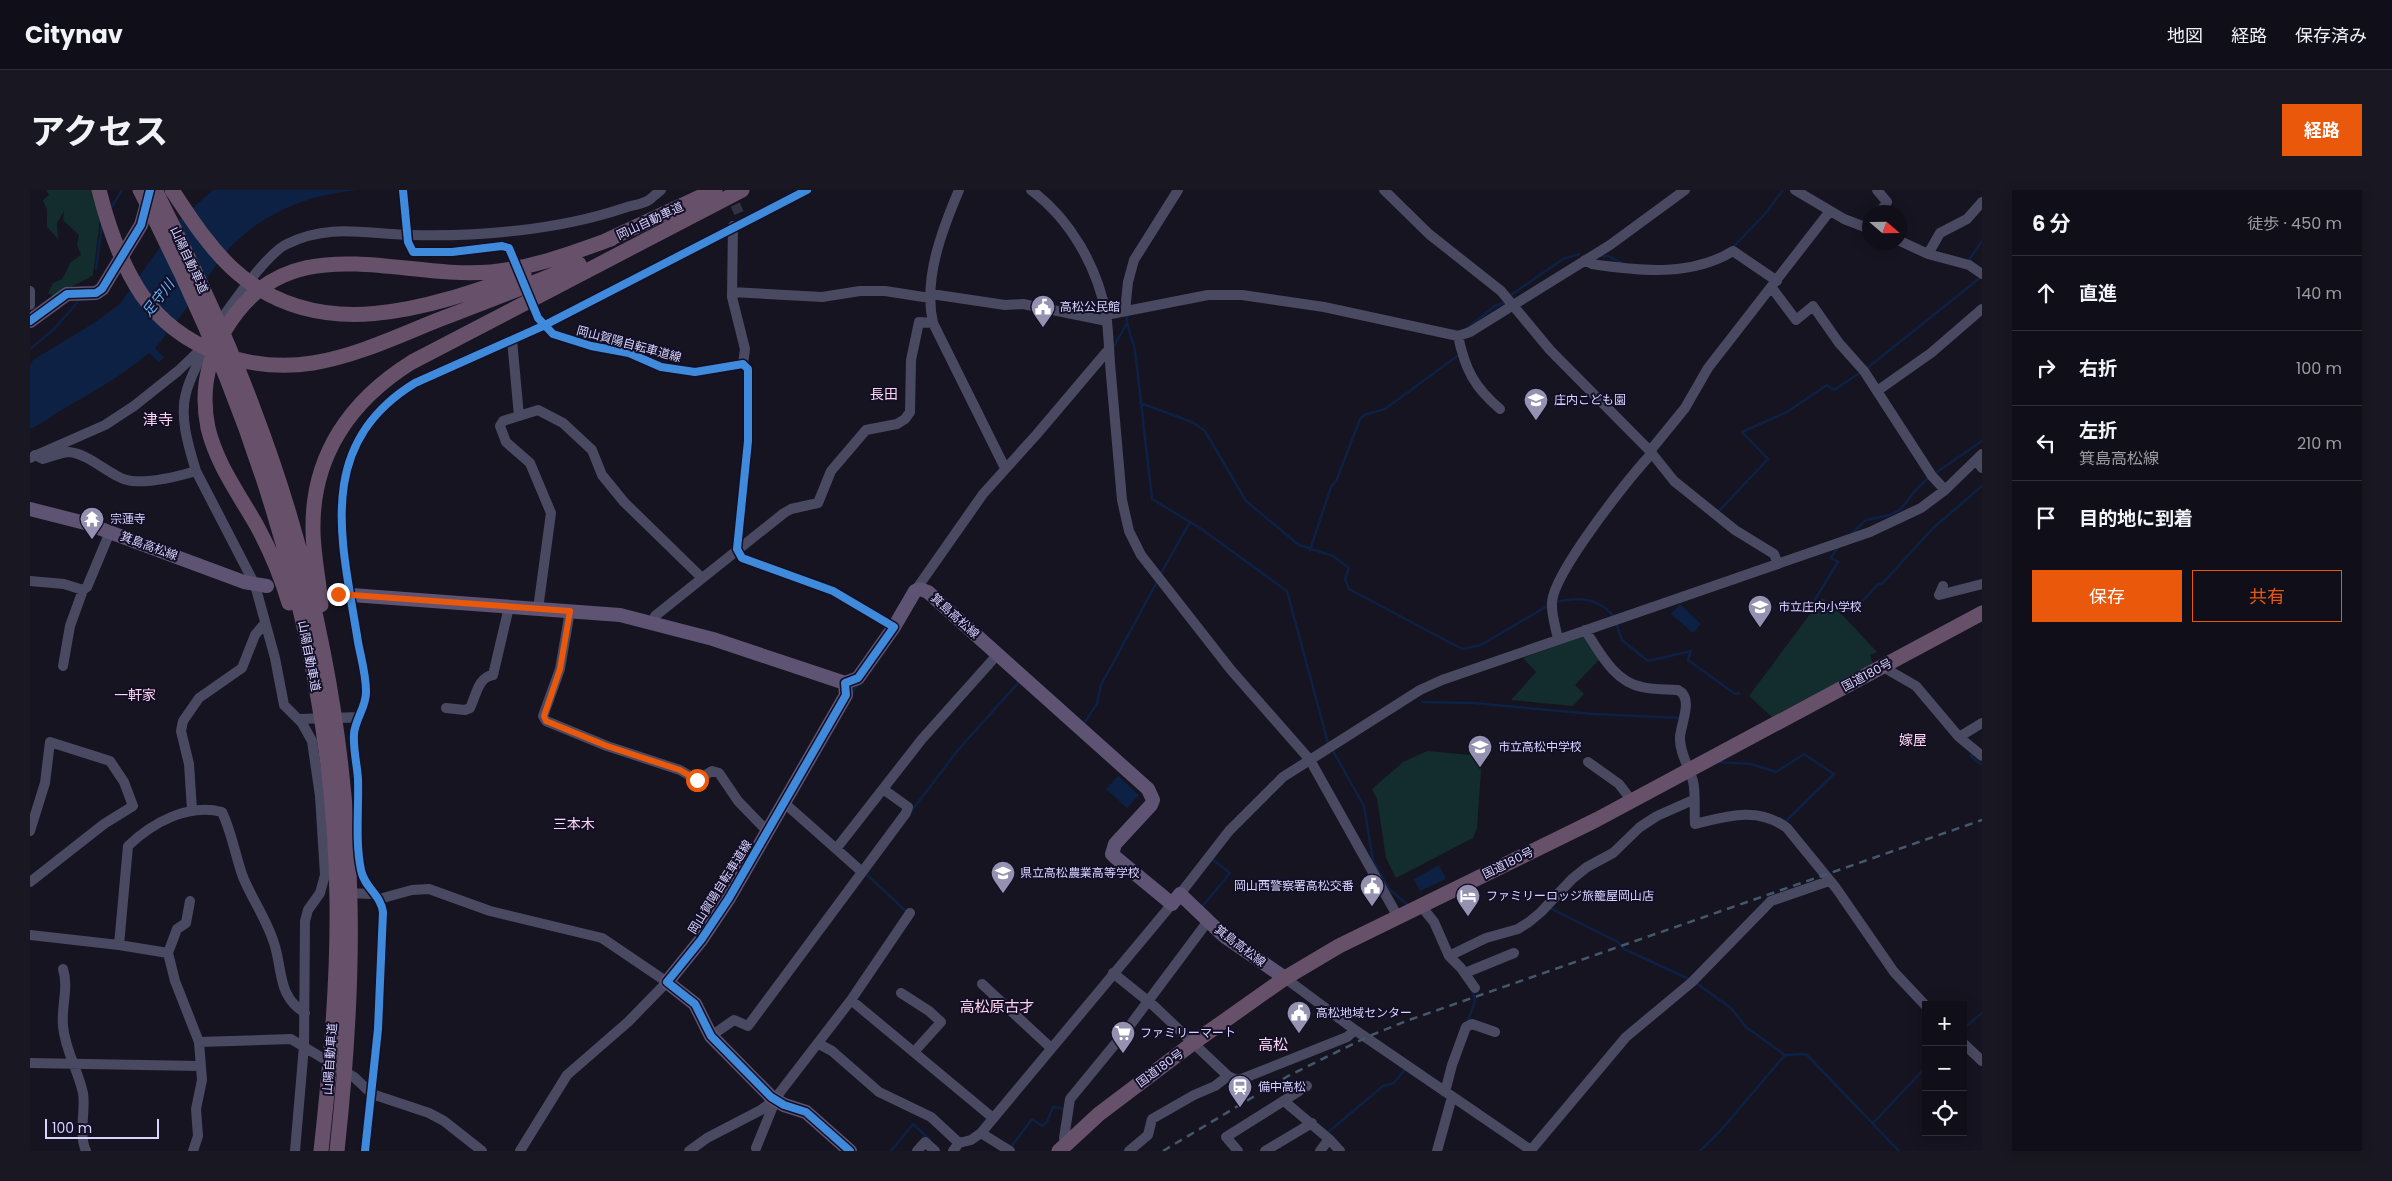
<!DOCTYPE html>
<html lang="ja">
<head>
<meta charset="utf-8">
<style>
	body { margin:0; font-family:Poppins,"Noto Sans JP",sans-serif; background:#191822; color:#f1f3f6 }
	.controls { position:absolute; right:15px; bottom:15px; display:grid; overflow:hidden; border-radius:0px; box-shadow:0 2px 12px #0003 }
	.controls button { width:45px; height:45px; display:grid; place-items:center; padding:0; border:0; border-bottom:1px solid #302f38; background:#100f19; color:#f1f3f6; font:25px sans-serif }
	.compass { position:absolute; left:1832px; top:15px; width:45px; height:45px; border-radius:50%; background:#100f19; box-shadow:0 2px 12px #0003; rotate:110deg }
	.scale { position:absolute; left:15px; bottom:12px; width:114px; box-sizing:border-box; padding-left:5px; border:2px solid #d9d4ff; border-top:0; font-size:14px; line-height:18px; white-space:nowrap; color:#d9d4ff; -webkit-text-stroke:4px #130f26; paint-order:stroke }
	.stop { position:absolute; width:15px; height:15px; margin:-11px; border:4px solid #ea580c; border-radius:50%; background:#fff }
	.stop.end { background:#ea580c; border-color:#fff; box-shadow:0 1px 5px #0008 }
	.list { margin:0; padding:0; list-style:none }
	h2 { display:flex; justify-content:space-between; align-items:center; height:65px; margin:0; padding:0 20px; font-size:21px }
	h2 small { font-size:16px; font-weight:400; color:#9c9ca2 }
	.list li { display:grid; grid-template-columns:32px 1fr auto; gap:15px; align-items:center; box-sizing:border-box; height:75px; padding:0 20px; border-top:1px solid #302f38 }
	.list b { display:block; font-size:19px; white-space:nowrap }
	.list p { margin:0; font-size:16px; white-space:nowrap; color:#9c9ca2 }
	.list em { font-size:16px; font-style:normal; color:#9c9ca2 }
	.actions { display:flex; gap:10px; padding:15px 20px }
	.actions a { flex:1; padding:11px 0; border:1px solid #ea580c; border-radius:0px; text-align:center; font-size:18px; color:#ea580c }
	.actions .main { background:#ea580c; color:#fff }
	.icon { flex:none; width:28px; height:28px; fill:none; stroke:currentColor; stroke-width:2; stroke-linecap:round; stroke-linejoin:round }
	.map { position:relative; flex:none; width:1952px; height:961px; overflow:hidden; border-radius:0px }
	header { display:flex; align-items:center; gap:30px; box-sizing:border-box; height:70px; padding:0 25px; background:#100f19; border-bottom:1px solid #302f38 }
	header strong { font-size:24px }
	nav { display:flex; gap:28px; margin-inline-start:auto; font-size:18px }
	.intro { display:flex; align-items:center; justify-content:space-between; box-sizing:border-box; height:120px; padding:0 30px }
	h1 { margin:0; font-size:35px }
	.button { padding:12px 22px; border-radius:0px; background:#ea580c; color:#fff; font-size:18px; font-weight:700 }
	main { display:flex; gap:30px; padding:0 30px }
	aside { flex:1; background:#100f19; border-radius:0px; box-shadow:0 2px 12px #0003 }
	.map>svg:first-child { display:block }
	.green { fill:#132c2d }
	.water { fill:#0d2144 }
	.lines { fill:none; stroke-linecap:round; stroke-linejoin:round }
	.stream { stroke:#0d2144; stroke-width:2.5 }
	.minor-tunnel { stroke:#333142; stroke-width:10; stroke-dasharray:10 5; stroke-linecap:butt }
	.minor { stroke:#4a4962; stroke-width:10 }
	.major { stroke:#5e5373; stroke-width:14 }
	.highway { stroke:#67516a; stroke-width:15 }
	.rail { stroke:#43596b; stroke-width:2.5; stroke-dasharray:8 6; stroke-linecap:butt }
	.cycleway-casing { stroke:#130f26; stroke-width:11 }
	.cycleway { stroke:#408adc; stroke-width:8 }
	.route { stroke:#ea580c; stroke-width:6 }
	.labels { text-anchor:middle; stroke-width:4; stroke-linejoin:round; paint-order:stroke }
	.street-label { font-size:12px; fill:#d9d4ff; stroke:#130f26 }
	.poi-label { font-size:12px; fill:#d9d4ff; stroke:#130f26; text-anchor:start }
	.water-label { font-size:14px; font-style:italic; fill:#62b6ff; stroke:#130f26 }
	.neighbourhood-label { font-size:14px; fill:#ffd6f0; stroke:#130f26 }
	.quarter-label { font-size:15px; fill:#ffd6f0; stroke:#130f26 }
</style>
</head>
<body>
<header>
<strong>Citynav</strong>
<nav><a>地図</a><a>経路</a><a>保存済み</a></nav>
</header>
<div class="intro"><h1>アクセス</h1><a class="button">経路</a></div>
<main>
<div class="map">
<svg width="1952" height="961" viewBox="0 0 1952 961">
	<rect width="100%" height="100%" fill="#161421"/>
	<path class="green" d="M16 0H63L70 30 63 85C61 87 25 106 22 106L18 103 23 93 32 89 41 72 51 65 47 55 49 45 33 30 34 21 27 33 28 49 17 37V20L13 10 19 5Z
		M1792 408 1805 417 1847 462 1840 465 1843 474 1742 527 1719 506Z
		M1553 446 1569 470 1545 495 1554 504 1543 516 1481 510 1506 482 1493 468Z
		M1397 561 1452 566 1447 638 1443 648 1366 688 1356 668 1347 609 1342 599 1373 572Z"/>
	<path class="water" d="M183 0H329C279 4 229 24 196 62 189 69 184 79 178 87 161 111 145 136 125 158L134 167 129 172 119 163C92 186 61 203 30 221 20 227 11 234 0 239V176L3 170 64 133 90 114 149 30Z
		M1650 414 1671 434 1663 443 1641 424Z
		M1088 586 1109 605 1097 618 1076 599Z
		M1409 675 1416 689 1390 701 1384 689Z"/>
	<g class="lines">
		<path class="stream" d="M81 18 92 0
			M1703 57 1735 24 1753 0
			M1570 66H1578L1592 73
			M1942 72 1939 70 1952 51
			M66 79 72 34
			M1478 107 1533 69 1549 64
			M1097 133 1105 160 1122 309 1170 338 1257 401 1298 553
			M1437 138 1465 116 1476 112
			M1084 156 1097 133V123
			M0 159 23 140 47 113
			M1836 179 1951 87
			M1110 213 1162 232 1175 241 1216 311 1269 355 1303 366 1319 378 1315 389 1319 399 1432 459 1451 455 1519 415
			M1904 284 1952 251
			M1688 322 1738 269 1712 242 1757 222 1797 195 1804 200 1831 182
			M1820 345 1836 330 1860 325 1871 319 1885 301 1899 287
			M1280 360 1301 297 1307 289 1330 229 1334 225 1355 219 1430 164
			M1130 385 1160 332
			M1526 412C1548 407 1569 407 1584 427
			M1812 413 1822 423 1848 394H1852L1903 338 1952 296
			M1781 416 1808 372 1801 368 1807 358
			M1586 433 1592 450 1618 471 1661 461 1658 470 1705 504 1709 503
			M822 503 829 493
			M1392 512 1443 513 1563 524 1651 528
			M1053 535 1067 514 1071 495 1128 390
			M1302 559 1334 616 1343 671 1359 699 1379 716
			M1945 562 1941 566 1952 575
			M1688 572 1721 574 1746 582 1774 564 1804 584 1755 632
			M880 623 928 560 989 492
			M835 683 878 723
			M1171 718 1200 683 1182 669
			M1520 718 1588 752 1594 759 1661 790
			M1666 793 1701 818 1716 837 1755 865 1776 864 1779 867 1869 961
			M1438 831 1445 811 1442 799
			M1933 839 1952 823
			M1843 933 1896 877
			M1296 944 1353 896 1364 893 1376 878
			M981 957 1002 929 1012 936 1017 932 1023 917 1036 919
			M861 961 883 934 900 950
			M1670 961 1691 940 1755 865"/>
		<path class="minor-tunnel" d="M699 1 709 23"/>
		<path class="minor" d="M929 0C912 40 893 89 903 133L975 278
			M1001 0C1040 29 1067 76 1076 124 1079 144 1079 165 1081 185 1085 227 1088 269 1092 310L1099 341 1111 365 1201 480 1280 570 1368 727
			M1354 0 1399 44 1471 101 1520 160 1620 261 1644 291 1705 340 1744 364 1748 374
			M1765 0 1814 29 1840 39
			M1847 0 1857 12 1850 22
			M703 36 702 107 715 159 713 174
			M1870 51 1898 64 1939 75 1952 84
			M1898 64 1910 43 1937 29 1952 12
			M1555 70 1562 74C1609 81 1661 87 1703 61L1747 91
			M1742 98 1766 130 1783 116 1809 153 1834 181 1902 286 1915 300
			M0 101V115
			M702 102 792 107 830 101H855L900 108
			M901 104 975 115 993 114 1077 131
			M1095 121 1098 92 1104 70 1148 0
			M1076 125 1178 105H1212L1294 117 1428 146 1440 142 1580 55 1655 0
			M186 137C199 118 237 63 257 54 299 33 335 44 380 45 448 47 529 40 594 18 602 15 611 15 619 10 623 7 627 3 631 0
			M1428 146C1435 179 1444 197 1470 219
			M482 150 489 226 508 220 533 233 562 260 572 285 594 312 672 388
			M176 152C171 170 160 186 156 203 149 227 159 258 166 281L225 395 245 468 254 515 272 533 282 551 290 606 295 685 290 703 278 720 275 731 274 856 265 961
			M1847 201 1901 163 1952 119
			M489 226 473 231 470 236 476 252 500 273 521 323 508 419
			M1620 261 1655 218 1678 178 1800 21
			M5 265 13 269C21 267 32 262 39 262 61 264 82 289 102 291 123 293 146 287 166 281
			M0 268 75 235 104 216 148 181 172 158
			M1946 270 1952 278
			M0 391 34 394 53 400 57 397 80 342
			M1913 396 1909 405 1952 394
			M885 401 953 304 1007 244 1079 159
			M540 421 530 479 513 526 516 531 577 556 650 580 667 590 682 581 689 583 708 611 738 642
			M623 433 625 426 754 323 761 319 788 313 801 281 836 240 867 234 875 229 880 222 881 170 889 132 903 133
			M1555 440C1569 461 1584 492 1612 497 1624 500 1636 499 1648 500 1664 508 1651 533 1650 547 1649 562 1659 577 1663 591 1666 604 1664 620 1665 634 1697 626 1728 616 1757 638L1806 698 1864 782 1896 816
			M1528 450C1526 438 1521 424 1522 412 1524 382 1599 288 1622 263
			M33 476 40 436 53 400
			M1853 477 1886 496 1929 547 1952 566
			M416 518 435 520 440 518C446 506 448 487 463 485L479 417
			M269 529 329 527
			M1929 547 1952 533
			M1558 572 1589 594 1602 611
			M754 615 760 618 831 681
			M162 620 159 574 151 541 153 531 169 508 212 478 225 445 235 433
			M0 641 15 593 20 552 80 571 94 592 103 616 74 634 0 692
			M806 659 892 549 967 465
			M313 703 344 704
			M1150 704 1199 641 1253 587 1390 500 1412 490 1840 342 1891 318 1915 300 1952 264
			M349 709 382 700 399 699 460 721 572 748 637 792 598 832 537 885 490 961
			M1391 716 1404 732 1419 766 1456 748 1488 739 1499 732 1511 722 1542 689 1557 677 1583 663 1610 637 1627 626 1663 610
			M0 745 89 755 138 763 145 791 169 852 172 890 166 919 168 946 163 961
			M89 755 98 656C122 633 158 613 192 622 202 643 205 665 213 687 222 709 237 730 244 753 253 780 247 806 275 823
			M138 763 147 739 156 733 160 711
			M1419 766 1431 778 1445 798
			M33 779C39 798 31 816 33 836 35 860 48 880 53 903 56 921 48 944 56 961
			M1083 783 1124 816 1198 886
			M1435 783 1484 763
			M1255 788 1325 840 1502 961
			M952 794 1021 858
			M871 803 899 821 911 832 884 862
			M821 810 963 928
			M681 846 704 830 718 836 876 623 878 617 853 599
			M169 852 261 849 324 887 342 904 399 923 414 931 452 961
			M1933 853 1952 871
			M789 854 802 861 849 902 901 927 929 953 941 950 951 943 1142 714
			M0 873 170 876
			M1415 902 1422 875 1436 837 1442 834 1465 842
			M1254 911 1299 949 1310 961
			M951 943 980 961
			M1036 953 1034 948 1040 909 1095 842 1178 731
			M726 958 743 916 739 913
			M1501 960 1596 847 1662 792 1741 711 1799 691
			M335 961 348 839 353 722C351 705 334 697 331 680 325 651 329 619 328 589 327 574 323 559 324 544 325 529 337 516 336 501 336 485 331 468 328 452 313 355 282 256 385 193L513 136 777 0
			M659 961 677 948 731 920 744 910 821 810 880 723
			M887 961 895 952 905 961
			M923 961 929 953
			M1099 961 1118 945 1122 929 1164 905 1185 896 1198 886 1207 890 1214 888 1317 847 1325 840
			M1208 961 1196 947 1277 896
			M1235 961 1282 933
			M1290 961 1299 949
			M1407 961 1422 907"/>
		<path class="major" d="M0 131 37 104 66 103 72 99 111 35 119 7
			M0 319 55 333 214 392 237 396
			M308 404 590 425 683 449 815 493 828 488 864 437 885 401 890 399 898 402 1118 599 1123 610 1121 615 1085 654 1082 664 1085 667 1142 714 1150 704 1194 746 1255 788
			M815 493 816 505 699 708 671 750 637 792 665 814 681 846 741 907 754 915 776 922 820 961"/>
		<path class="highway" d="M69 0C78 36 91 74 112 105 150 159 219 183 283 173 326 166 368 146 408 130 455 112 503 94 549 74
			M110 0C125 28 138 57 152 85 243 278 305 497 307 712 308 795 300 878 291 961
			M125 0C162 73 197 147 225 223 284 378 317 546 320 712 322 795 316 878 307 961
			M142 0C160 27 178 56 203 79 288 157 398 118 494 84
			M573 52 685 0
			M259 413C251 386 240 360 227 336 209 304 187 275 178 238 171 204 177 170 195 140 257 33 367 90 461 82 503 78 542 63 581 49
			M291 415C289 390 283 364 283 339 282 265 321 210 382 172L712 0
			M1029 961 1069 924 1163 853 1255 788 1309 756 1566 630 1952 423"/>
		<path class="rail" d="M1133 961 1258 886 1337 847 1379 830 1952 630"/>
		<defs>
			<path id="cycleway" d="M373 0 378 52 383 62H422L472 56 479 58 508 128 523 144 561 156 599 163 631 177 665 182 713 174 718 179V251L707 359 712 368 803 401 864 437 828 488 815 493 816 505 699 708 671 750 637 792 665 814 681 846 741 907 754 915 776 922 820 961
				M0 131 37 104 66 103 72 99 111 35 120 0
				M335 961 348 839 353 722C351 705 334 697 331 680 325 651 329 619 328 589 327 574 323 559 324 544 325 529 337 516 336 501 336 485 331 468 328 452 313 355 282 256 385 193L513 136 777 0"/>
		</defs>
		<use href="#cycleway" class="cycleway-casing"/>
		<use href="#cycleway" class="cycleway"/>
	</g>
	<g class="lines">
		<path class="route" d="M308 404 540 421 530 479 514 526 516 531 577 556 650 580 667 590"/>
	</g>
	<defs>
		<symbol id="civic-pin" viewBox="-11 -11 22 30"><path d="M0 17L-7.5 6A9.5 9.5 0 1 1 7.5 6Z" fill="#9591b1" stroke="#130f26"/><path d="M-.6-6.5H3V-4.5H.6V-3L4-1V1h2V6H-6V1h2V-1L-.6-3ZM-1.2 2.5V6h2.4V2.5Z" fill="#fff"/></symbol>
		<symbol id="school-pin" viewBox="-11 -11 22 30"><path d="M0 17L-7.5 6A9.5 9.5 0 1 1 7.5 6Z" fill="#9591b1" stroke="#130f26"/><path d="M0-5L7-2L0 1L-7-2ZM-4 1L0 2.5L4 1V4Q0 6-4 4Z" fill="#fff"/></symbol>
		<symbol id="temple-pin" viewBox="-11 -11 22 30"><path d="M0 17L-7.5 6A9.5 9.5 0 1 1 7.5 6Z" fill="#9591b1" stroke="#130f26"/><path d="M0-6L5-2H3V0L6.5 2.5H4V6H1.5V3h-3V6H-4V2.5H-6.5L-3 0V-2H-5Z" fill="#fff"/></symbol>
		<symbol id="hotel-pin" viewBox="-11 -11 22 30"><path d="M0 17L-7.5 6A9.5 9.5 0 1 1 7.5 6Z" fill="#9591b1" stroke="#130f26"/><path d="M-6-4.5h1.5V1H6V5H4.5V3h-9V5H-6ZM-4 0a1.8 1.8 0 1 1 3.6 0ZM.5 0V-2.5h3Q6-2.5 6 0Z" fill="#fff"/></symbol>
		<symbol id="supermarket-pin" viewBox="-11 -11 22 30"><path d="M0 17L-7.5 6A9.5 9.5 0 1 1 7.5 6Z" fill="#9591b1" stroke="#130f26"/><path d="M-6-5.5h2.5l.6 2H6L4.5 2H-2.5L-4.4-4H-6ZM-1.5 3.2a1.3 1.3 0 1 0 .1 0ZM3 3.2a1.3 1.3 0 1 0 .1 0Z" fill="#fff"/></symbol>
		<symbol id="station-pin" viewBox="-11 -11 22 30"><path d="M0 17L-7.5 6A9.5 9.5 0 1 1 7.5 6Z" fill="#9591b1" stroke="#130f26"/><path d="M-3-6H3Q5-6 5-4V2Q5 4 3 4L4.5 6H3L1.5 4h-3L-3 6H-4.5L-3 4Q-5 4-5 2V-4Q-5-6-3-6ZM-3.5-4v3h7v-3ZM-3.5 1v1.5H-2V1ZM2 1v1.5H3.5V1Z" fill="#fff"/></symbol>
	</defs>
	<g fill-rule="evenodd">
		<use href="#civic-pin" x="999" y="103" width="28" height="38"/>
		<use href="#school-pin" x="1492" y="196" width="28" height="38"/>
		<use href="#temple-pin" x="48" y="315" width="28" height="38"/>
		<use href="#school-pin" x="1716" y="403" width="28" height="38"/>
		<use href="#school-pin" x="1436" y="543" width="28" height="38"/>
		<use href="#school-pin" x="959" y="669" width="28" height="38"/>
		<use href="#civic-pin" x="1328" y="682" width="28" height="38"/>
		<use href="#hotel-pin" x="1424" y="692" width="28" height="38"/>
		<use href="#civic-pin" x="1255" y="809" width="28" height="38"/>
		<use href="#supermarket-pin" x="1079" y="829" width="28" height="38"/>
		<use href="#station-pin" x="1196" y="883" width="28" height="38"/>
	</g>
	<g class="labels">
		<g class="street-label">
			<text transform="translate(620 31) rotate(-25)" y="4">岡山自動車道</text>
			<text transform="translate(159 70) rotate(65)" y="4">山陽自動車道</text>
			<text transform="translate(599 154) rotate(15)" y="4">岡山賀陽自転車道線</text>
			<text transform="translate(119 356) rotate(20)" y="4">箕島高松線</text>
			<text transform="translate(925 426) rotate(42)" y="4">箕島高松線</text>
			<text transform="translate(279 466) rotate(79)" y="4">山陽自動車道</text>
			<text transform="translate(1837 485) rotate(-28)" y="4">国道180号</text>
			<text transform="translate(1478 673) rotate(-26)" y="4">国道180号</text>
			<text transform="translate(690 697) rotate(-58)" y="4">岡山賀陽自転車道線</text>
			<text transform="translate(1210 756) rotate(37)" y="4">箕島高松線</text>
			<text transform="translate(300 869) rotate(-86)" y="4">山陽自動車道</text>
			<text transform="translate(1130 878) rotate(-36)" y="4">国道180号</text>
		</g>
		<g class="poi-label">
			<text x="1030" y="121">高松公民館</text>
			<text x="1524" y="214">庄内こども園</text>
			<text x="80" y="333">宗蓮寺</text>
			<text x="1748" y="421">市立庄内小学校</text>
			<text x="1468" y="561">市立高松中学校</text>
			<text x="990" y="687">県立高松農業高等学校</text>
			<text x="1324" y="700" text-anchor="end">岡山西警察署高松交番</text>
			<text x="1456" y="710">ファミリーロッジ旅籠屋岡山店</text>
			<text x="1286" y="827">高松地域センター</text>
			<text x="1110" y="847">ファミリーマート</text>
			<text x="1228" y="901">備中高松</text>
		</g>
		<g class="water-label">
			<text transform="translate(128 108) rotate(-52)" y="5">足守川</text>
		</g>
		<g class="neighbourhood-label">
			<text x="854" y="209">長田</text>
			<text x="105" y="510">一軒家</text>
			<text x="1883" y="555">嫁屋</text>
			<text x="544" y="639">三本木</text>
		</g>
		<g class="quarter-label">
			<text x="128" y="235">津寺</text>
			<text x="967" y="822">高松原古才</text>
			<text x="1243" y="860">高松</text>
		</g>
	</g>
</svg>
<div class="controls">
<button>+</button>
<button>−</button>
<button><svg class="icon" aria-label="locate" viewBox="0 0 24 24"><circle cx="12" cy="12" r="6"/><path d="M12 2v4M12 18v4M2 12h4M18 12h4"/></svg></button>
</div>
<svg class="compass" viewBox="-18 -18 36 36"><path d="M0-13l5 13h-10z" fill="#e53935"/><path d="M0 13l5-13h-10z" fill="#9c9ca2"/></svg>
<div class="scale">100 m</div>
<div class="stop" style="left:667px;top:590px"></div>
<div class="stop end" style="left:308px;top:404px"></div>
</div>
<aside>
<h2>6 分<small>徒歩 · 450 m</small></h2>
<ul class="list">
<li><svg class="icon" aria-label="ahead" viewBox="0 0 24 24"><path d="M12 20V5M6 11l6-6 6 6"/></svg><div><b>直進</b></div><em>140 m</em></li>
<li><svg class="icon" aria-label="right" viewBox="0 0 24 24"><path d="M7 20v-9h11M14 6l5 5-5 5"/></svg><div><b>右折</b></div><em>100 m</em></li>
<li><svg class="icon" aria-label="left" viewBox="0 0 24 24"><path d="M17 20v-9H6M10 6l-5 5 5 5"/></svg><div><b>左折</b><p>箕島高松線</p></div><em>210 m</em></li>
<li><svg class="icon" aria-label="arrive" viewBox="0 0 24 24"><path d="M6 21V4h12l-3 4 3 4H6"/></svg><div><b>目的地に到着</b></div></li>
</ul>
<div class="actions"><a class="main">保存</a><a>共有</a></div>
</aside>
</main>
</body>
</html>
